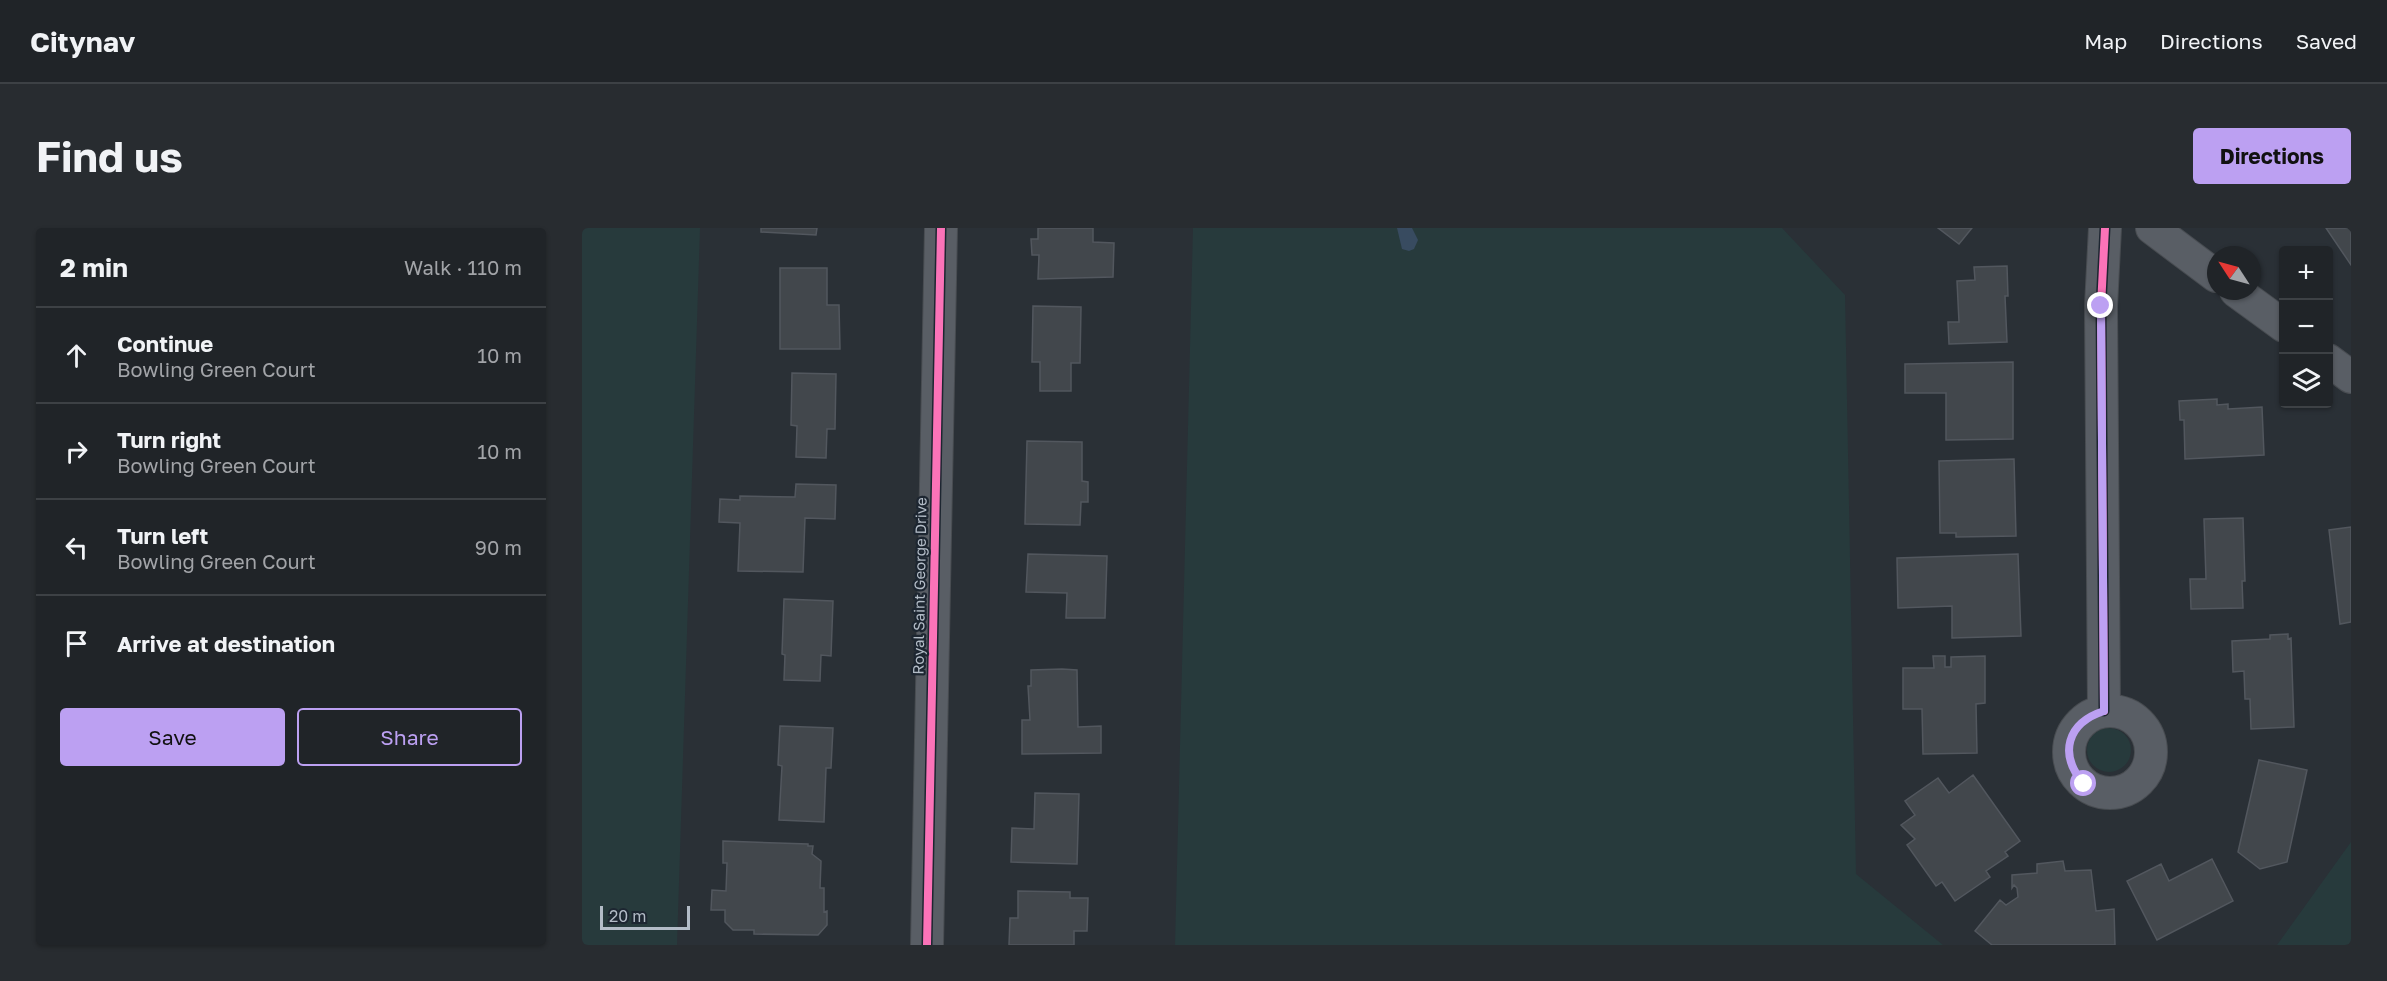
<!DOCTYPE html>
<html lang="en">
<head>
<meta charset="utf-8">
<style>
	body { margin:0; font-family:"Golos Text",sans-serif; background:#282c30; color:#f1f3f6 }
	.controls { position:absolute; right:18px; top:18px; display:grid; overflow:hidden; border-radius:6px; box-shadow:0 2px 4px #0004 }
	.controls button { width:54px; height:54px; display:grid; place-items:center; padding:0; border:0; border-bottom:2px solid #3d4145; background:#202428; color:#f1f3f6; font:30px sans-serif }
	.compass { position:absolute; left:1625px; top:18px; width:54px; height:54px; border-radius:50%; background:#202428; box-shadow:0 2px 4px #0004; rotate:306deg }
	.scale { position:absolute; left:18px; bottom:15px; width:90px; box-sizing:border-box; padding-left:6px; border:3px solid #b3bcc7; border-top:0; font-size:16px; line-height:21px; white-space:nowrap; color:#b3bcc7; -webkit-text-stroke:4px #1d2631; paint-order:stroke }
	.stop { position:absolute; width:18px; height:18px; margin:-14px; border:4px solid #bca0f2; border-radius:50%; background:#fff }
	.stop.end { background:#bca0f2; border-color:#fff; box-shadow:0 2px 6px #0008 }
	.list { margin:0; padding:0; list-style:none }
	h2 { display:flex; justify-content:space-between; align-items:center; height:78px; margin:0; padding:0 24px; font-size:26px }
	h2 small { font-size:20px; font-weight:400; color:#a2a4a8 }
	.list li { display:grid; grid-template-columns:39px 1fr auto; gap:18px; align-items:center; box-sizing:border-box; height:96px; padding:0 24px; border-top:2px solid #3d4145 }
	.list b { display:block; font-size:22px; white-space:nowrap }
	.list p { margin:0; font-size:20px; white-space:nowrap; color:#a2a4a8 }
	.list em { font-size:20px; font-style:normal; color:#a2a4a8 }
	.actions { display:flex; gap:12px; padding:18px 24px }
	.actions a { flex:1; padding:14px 0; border:2px solid #bca0f2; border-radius:6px; text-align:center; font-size:21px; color:#bca0f2 }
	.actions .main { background:#bca0f2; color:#111 }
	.icon { flex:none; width:33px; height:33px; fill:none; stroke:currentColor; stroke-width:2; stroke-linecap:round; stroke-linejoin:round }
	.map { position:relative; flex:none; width:1769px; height:717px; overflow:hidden; border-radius:6px }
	header { display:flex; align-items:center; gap:36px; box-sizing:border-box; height:84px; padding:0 30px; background:#202428; border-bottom:2px solid #3d4145 }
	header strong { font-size:28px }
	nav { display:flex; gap:33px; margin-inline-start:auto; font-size:21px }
	.intro { display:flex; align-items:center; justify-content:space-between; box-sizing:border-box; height:144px; padding:0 36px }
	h1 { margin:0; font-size:42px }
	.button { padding:15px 27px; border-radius:6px; background:#bca0f2; color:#111; font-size:21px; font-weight:700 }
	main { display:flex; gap:36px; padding:0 36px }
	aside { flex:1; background:#202428; border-radius:6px; box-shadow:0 2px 4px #0004 }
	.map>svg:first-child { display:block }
	.green { fill:#273a3c }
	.water { fill:#384b60 }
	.building { fill:#42474c; stroke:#52575e; stroke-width:1.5 }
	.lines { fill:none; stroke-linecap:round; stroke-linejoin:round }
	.minor-casing { stroke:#484c51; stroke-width:34 }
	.minor { stroke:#595e65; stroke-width:32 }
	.cycleway-casing { stroke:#1d2631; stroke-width:11 }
	.cycleway { stroke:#fb73b8; stroke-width:8 }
	.route { stroke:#bca0f2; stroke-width:8 }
	.labels { text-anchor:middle; stroke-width:4.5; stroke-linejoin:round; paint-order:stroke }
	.street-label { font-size:15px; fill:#b3bcc7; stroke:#1d2631 }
</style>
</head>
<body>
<header>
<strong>Citynav</strong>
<nav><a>Map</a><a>Directions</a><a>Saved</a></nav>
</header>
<div class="intro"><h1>Find us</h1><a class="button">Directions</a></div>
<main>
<aside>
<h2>2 min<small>Walk · 110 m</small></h2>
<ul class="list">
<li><svg class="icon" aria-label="ahead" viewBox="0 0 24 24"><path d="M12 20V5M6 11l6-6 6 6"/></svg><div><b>Continue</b><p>Bowling Green Court</p></div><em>10 m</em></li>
<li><svg class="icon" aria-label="right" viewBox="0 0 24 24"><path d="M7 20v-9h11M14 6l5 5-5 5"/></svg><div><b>Turn right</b><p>Bowling Green Court</p></div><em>10 m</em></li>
<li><svg class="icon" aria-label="left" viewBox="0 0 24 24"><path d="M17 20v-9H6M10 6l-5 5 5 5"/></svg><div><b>Turn left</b><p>Bowling Green Court</p></div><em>90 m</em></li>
<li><svg class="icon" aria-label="arrive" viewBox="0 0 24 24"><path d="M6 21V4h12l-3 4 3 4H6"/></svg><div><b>Arrive at destination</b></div></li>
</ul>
<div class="actions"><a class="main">Save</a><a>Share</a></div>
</aside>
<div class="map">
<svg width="1769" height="717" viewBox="0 0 1769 717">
	<rect width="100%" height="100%" fill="#2a3036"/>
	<path class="green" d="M0 0H118L95 717H0Z
		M611 0H1200L1263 67 1274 646 1361 717H593Z
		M1505 522a22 22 0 1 1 44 0a22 22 0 1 1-44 0Z
		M1769 614V717H1695Z"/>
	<path class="water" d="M815 0H830L836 12 832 21 827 23 820 21Z"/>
	<path class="building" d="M179 0H235L234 7 179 4Z
		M456 0H511V14L532 15 531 49 456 51 457 27H450L449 11H456Z
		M1356 0H1390L1377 16Z
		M1744 0H1769V37Z
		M1425 38 1426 68H1423L1425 114 1367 116 1366 94H1377L1375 53 1393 52 1392 39Z
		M198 40H245V77H257L258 121H198Z
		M451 78 499 79 498 135H489V163H458V134H450Z
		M1431 134V211L1364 212V165H1323V136Z
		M210 145 254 146 253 201H245L244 230 214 229 215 198 209 197Z
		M1635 171V177L1646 176V181L1680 179 1682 227 1603 231 1602 192H1598L1597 173Z
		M445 213 500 214V253L506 254V274H499L498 297 443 296Z
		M1432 231 1434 308 1374 309V305H1358L1357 233Z
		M214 256 254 257 253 291 223 290 221 344 156 343 158 295 137 294 138 271 158 272V268L213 269Z
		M1661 290 1663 353H1660L1661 380 1609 381 1608 351H1624L1622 291Z
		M1769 299V394L1758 396 1747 302Z
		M446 326 525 328 523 390H484L485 365 444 364Z
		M1436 326 1439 408 1370 410V378L1316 380 1315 330Z
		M202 371 251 373 249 428 239 427 238 453 202 452 203 427 200 426Z
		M1706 406V411L1709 410 1712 499 1669 501 1668 471H1663L1662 443 1651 444 1650 413 1688 411V407Z
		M1351 428H1363V439H1369V429L1403 428V475L1394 476 1395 525 1341 526 1340 481H1321V440H1352Z
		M480 441 495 442 496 499 519 498V525L440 526V492H448L446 458H449V442Z
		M198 498 251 500 249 540H244L242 594 197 592 200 538 196 537Z
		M1677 532 1725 542 1705 634 1678 641 1656 624Z
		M1391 547 1438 613 1423 624 1426 628 1404 643 1408 649 1373 673 1360 654 1354 658 1325 617 1333 611 1319 597 1333 587 1323 573 1356 550 1367 565Z
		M453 565 497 566 495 636 429 634 430 600 452 601Z
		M141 613 226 616V618H231L230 626 239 633 238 660H242V684L245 683V697L236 707 172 706V702H151L143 694V682H129L130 662 144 663 145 635H141Z
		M1630 631 1651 673 1575 712 1545 653 1579 636 1587 653Z
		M1481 633 1483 643 1509 642 1514 683 1532 681 1533 717H1410L1393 703 1418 672 1424 677 1436 669 1435 660 1432 657 1430 660V647L1455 645V636Z
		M436 663 488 664V670H506L505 703H492V717H427L428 690H436Z"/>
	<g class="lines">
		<defs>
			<path id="minor" d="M1570 0 1634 48
				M1654 63 1702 98
				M1746 132 1769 149
				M1522 483 1519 78 1523 0
				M1487 524a41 41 0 1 1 82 0a41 41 0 1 1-82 0Z
				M345 717 359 0"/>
		</defs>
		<use href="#minor" class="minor-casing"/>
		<use href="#minor" class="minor"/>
		<defs>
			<path id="cycleway" d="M1522 483 1519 78 1523 0
				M345 717 359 0"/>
		</defs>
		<use href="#cycleway" class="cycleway-casing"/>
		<use href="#cycleway" class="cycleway"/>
	</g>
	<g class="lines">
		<path class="route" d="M1502 556C1476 526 1485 495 1522 483L1519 78"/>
	</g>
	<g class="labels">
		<g class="street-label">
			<text transform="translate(338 358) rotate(-89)" y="5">Royal Saint George Drive</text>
		</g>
	</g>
</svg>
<div class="controls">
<button>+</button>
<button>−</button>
<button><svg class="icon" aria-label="layers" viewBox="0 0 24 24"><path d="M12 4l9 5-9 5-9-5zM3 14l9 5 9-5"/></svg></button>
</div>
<svg class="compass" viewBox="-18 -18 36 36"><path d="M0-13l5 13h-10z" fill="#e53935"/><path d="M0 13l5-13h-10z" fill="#a2a4a8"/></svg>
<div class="scale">20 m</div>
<div class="stop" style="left:1502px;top:556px"></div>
<div class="stop end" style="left:1519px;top:78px"></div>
</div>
</main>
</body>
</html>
